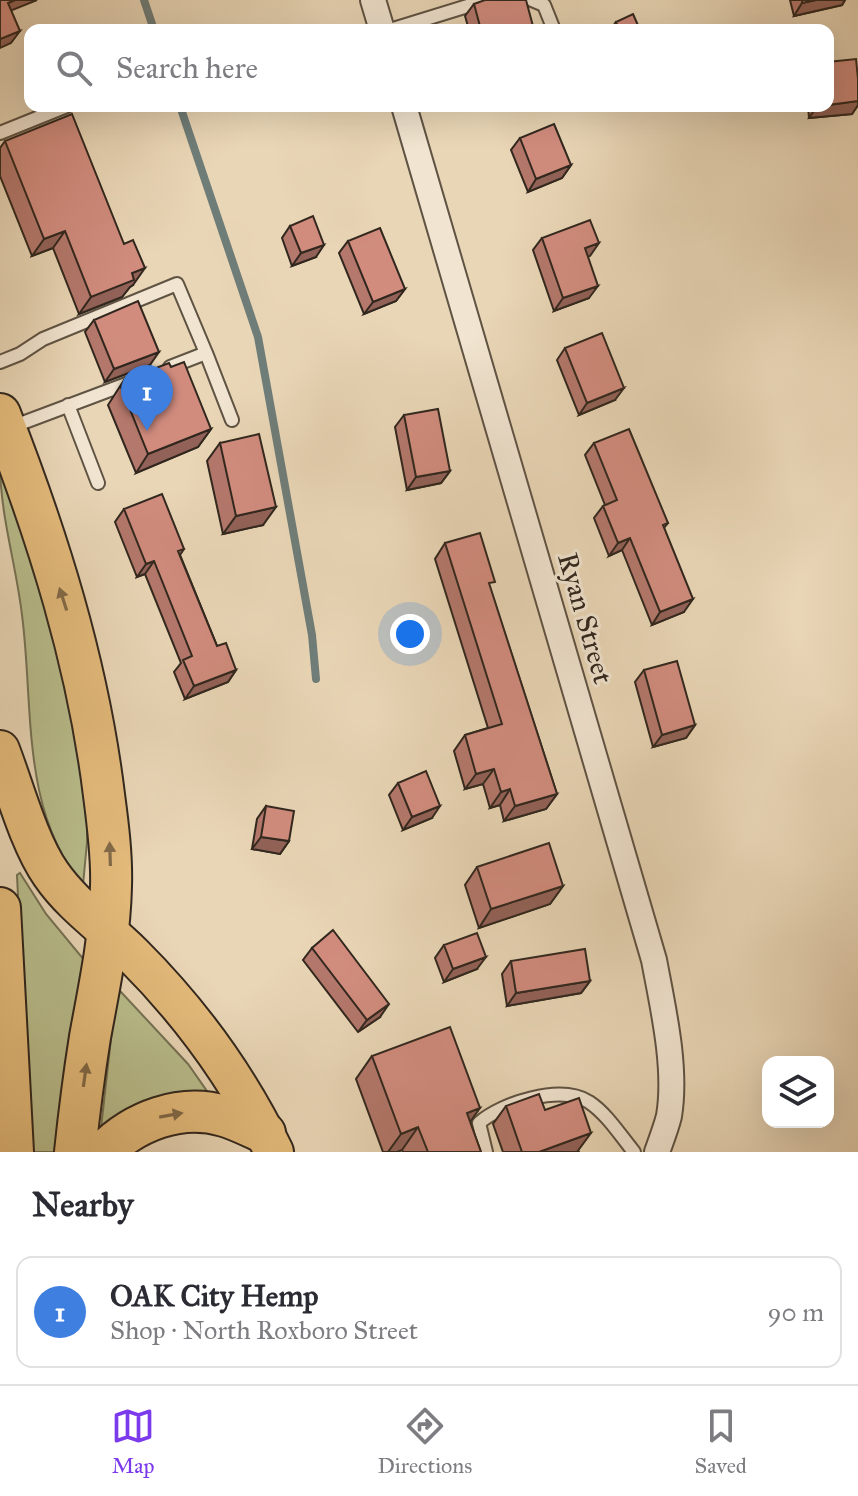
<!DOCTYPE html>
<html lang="en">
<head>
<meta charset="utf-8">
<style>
	body { margin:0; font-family:"IM FELL Great Primer",serif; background:#f2f2f3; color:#2b2b33 }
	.controls { position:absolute; right:24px; bottom:24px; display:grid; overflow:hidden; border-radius:16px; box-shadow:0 8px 32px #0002 }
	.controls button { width:72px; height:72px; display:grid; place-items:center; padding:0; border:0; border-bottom:2px solid #e1e1e2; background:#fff; color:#2b2b33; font:40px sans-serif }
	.you { position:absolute; left:410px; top:634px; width:28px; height:28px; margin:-20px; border:6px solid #fff; border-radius:50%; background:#1a73e8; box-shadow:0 0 0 12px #1a73e833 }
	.badge { display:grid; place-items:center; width:52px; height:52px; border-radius:50%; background:#7c3aed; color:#fff; font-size:26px; font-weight:700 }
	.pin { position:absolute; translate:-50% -66px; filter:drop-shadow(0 2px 4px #0008) }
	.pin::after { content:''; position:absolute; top:42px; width:28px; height:24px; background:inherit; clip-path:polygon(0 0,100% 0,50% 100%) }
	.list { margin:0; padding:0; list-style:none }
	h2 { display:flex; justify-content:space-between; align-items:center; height:104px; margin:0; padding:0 32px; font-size:34px }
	h2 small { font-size:26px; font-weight:400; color:#7c7c81 }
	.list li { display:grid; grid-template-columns:52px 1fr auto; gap:24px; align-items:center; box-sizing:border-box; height:112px; margin:0 16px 16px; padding:0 16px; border:2px solid #e1e1e2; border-radius:16px }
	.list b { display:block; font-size:30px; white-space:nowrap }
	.list p { margin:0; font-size:26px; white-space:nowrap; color:#7c7c81 }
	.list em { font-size:26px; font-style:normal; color:#7c7c81 }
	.icon { flex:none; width:44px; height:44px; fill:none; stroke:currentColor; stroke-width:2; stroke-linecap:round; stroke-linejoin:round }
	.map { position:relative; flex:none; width:858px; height:1152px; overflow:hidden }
	.search { position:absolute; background:#fff; box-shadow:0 8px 32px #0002; left:24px; right:24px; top:24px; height:88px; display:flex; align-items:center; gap:20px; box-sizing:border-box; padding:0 28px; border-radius:16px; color:#7c7c81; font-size:30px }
	.sheet { height:232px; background:#fff }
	nav { display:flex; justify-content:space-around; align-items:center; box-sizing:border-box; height:112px; border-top:2px solid #e1e1e2; background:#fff; font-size:22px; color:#7c7c81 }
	nav a { display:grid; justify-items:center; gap:4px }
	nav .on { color:#7c3aed }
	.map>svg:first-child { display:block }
	.green { fill:#b9bd8c; stroke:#757255; stroke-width:2 }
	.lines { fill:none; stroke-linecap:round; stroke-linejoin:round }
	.stream { stroke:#6f7d79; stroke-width:8 }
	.service-casing { stroke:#5f5344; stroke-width:16 }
	.minor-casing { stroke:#5f5344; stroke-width:28 }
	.primary-casing { stroke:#31271e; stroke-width:42 }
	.trunk-casing { stroke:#31271e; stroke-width:44 }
	.service { stroke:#f1e4d0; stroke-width:12 }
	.minor { stroke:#f1e4d0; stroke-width:24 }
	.primary { stroke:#e4bb7b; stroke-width:38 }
	.trunk { stroke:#e4bb7b; stroke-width:40 }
	.wall { fill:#b4786c; stroke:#31271e; stroke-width:2 }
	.shaded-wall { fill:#926258; stroke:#31271e; stroke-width:2 }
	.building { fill:#d18c7e; stroke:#31271e; stroke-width:2 }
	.oneway { fill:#826a48 }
	.labels { text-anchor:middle; stroke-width:6; stroke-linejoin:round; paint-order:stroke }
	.street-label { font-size:28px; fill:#31271e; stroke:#f1e4d0 }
</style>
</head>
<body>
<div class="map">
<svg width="858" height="1152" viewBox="0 0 858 1152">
	<rect width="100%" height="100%" fill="#e9d6b6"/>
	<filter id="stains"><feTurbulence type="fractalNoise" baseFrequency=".0025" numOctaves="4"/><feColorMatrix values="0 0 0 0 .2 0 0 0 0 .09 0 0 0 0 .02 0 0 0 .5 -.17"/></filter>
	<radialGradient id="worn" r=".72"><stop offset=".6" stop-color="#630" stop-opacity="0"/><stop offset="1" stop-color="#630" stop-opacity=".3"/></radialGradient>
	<path class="green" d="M0 463 52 608 87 803V842L83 885C20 810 34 706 22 615 16 564 0 515 0 463Z
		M20 873 46 914 85 961 58 1152H30L17 875Z
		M121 992 188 1064 209 1094 101 1128 116 994Z"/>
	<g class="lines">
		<path class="stream" d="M144 0 154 30
			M180 106 258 337 312 635 316 679"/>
		<defs>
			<path id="service" d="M532 0 544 5 554 30
				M390 30 487 0
				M0 133 67 106
				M0 362 20 354 43 339 177 284 206 353
				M170 367 206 353 232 420
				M68 405 98 483
				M9 428 134 381
				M486 1152 479 1123C502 1103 560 1084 589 1102 607 1114 620 1135 634 1152"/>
			<path id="minor" d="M373 0 382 30
				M404 106 654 960C663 1008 677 1068 669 1116 666 1128 661 1141 657 1152"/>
			<path id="primary" d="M0 750C14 786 29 843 51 874 73 906 105 927 133 955 191 1013 238 1077 274 1152"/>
			<path id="trunk" d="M0 414C48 537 88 664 104 795 108 825 112 856 111 886 110 937 99 988 90 1037 84 1075 79 1114 75 1152
				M0 908 13 1152
				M104 1152C134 1121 181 1103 224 1116 238 1120 251 1127 265 1133"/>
		</defs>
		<use href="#service" class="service-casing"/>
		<use href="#minor" class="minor-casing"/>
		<use href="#primary" class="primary-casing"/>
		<use href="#trunk" class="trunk-casing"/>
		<use href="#service" class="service"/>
		<use href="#minor" class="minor"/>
		<use href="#primary" class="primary"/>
		<use href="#trunk" class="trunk"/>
	</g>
	<path class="wall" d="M790 0H845L842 5 794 16Z
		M474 4 534 30H469L465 16Z
		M616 22 640 30H610Z
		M858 79V105L852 114 809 118 808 106H828Z
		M520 138 571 165 562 178 528 192 511 150Z
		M5 141 133 285 130 287 122 297 79 314 53 248 32 256 0 176V148Z
		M290 226 316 257 292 266 282 238Z
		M542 238 590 256H588L589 298 554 311 533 250Z
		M348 241 405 289 396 301 364 314 339 253Z
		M94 320 150 365 105 382 85 332Z
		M565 348 615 400 579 415 557 360Z
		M124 380 211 429 198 447 136 473 108 405Z
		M404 415 450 471 441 483 407 490 395 427Z
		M220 443 263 525 223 534 207 461Z
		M594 443 668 523 664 528 684 612 652 625 622 550 609 556 594 518 603 506 605 505 585 455Z
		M124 509 184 549 180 555 217 646 236 670 228 682 185 699 174 672 181 663 145 574 137 577 115 522Z
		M445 543 490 588 557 794 546 809 504 821 500 805 490 808 483 784 465 789 454 751 465 735 488 728 435 559Z
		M644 670 695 725 686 738 653 747 635 682Z
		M398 783 432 818 403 830 389 795Z
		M266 806 289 841 280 854 252 849 257 819Z
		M477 867 563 886 550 904 479 928 465 885Z
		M444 945 477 969 444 982 435 958Z
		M312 948 380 1017 358 1032 303 960Z
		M511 961 590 981 581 993 507 1006 502 974Z
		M372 1056 470 1122 481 1152H403L402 1150 397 1152H383L356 1079Z
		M506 1106 545 1110 579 1152H503L493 1124Z"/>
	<path class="shaded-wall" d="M15 0H37L0 15 8 3Z
		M816 0H845L842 5 794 16 802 3Z
		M20 31 11 43 0 48V39Z
		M858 101V105L852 114 809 118 817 106H828V105Z
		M571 165 562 178 528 192 536 179Z
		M65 231 53 248 32 256 44 239Z
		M599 243 590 256 576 261 585 248Z
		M324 245 316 257 292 266 301 253Z
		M145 268 133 285 130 287 122 297 79 314 91 297 132 273Z
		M598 286 589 298 554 311 563 298Z
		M405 289 396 301 364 314 373 302Z
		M159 352 150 365 105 382 114 369Z
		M624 388 615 400 579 415 587 403Z
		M211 429 198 447 136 473 148 454Z
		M450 471 441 483 407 490 416 477Z
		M276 507 263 525 223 534 236 516Z
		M630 538 622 550 609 556 618 543Z
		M154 561 145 574 137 577 146 564Z
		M693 599 684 612 652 625 660 612Z
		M236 670 228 682 185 699 194 686Z
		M695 725 686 738 653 747 662 735Z
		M494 769 483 784 465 789 476 774Z
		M510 789 500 805 490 808 501 792Z
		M557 794 546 809 504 821 515 806Z
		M440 806 432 818 403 830 412 817Z
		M261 837 289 841 280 854 252 849Z
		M563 886 550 904 479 928 491 909Z
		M486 957 477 969 444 982 453 969Z
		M590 981 581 993 507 1006 516 993Z
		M389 1004 380 1017 358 1032 367 1020Z
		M480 1108 463 1132 467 1113Z
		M418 1127 402 1150 397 1152H388L401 1134Z
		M591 1133 577 1152H539Z"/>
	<path class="building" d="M0 0H15L8 3 20 31 0 39Z
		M485 0H526L534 30H481L474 4Z
		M802 0H816L802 3Z
		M633 14 640 30H619L616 22Z
		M856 59 858 79V101L828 105V62Z
		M72 114 124 244 133 240 145 268 132 273 134 280 91 297 65 231 44 239 5 141Z
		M554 124 571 165 536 179 520 138Z
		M313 216 324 245 301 253 290 226Z
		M590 220 599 243 585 248 598 286 563 298 542 238Z
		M380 228 405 289 373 302 348 241Z
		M138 301 159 352 114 369 94 320Z
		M602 333 624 388 587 403 565 348Z
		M184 362 211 429 148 454 121 387 126 385 124 380 169 363 171 367Z
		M438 409 450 471 416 477 404 415Z
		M629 429 668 523 663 525 693 599 660 612 630 538 618 543 603 506 617 500 594 443Z
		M259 434 276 507 236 516 220 443Z
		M162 494 184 549 178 551 217 646 226 643 236 670 194 686 183 660 192 656 154 561 146 564 124 509Z
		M480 533 495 582 489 583 557 794 515 806 510 789 501 792 494 769 476 774 465 735 502 724 445 543Z
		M677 661 695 725 662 735 644 670Z
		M426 771 440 806 412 817 398 783Z
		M266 806 294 811 289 841 261 837Z
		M549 843 563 886 491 909 477 867Z
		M333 930 389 1004 367 1020 312 948Z
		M477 933 486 957 453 969 444 945Z
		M585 949 590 981 516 993 511 961Z
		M450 1027 480 1108 467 1113 481 1152H428L418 1127 401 1134 372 1056Z
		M539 1094 545 1110 579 1098 591 1133 539 1152H522L506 1106Z"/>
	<defs><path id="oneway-solid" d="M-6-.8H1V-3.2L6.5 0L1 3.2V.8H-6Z" transform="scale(2)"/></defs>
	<g class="oneway">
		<use href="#oneway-solid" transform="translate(63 599) rotate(-108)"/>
		<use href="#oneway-solid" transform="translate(110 854) rotate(-92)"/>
		<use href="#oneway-solid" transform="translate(85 1075) rotate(-82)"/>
		<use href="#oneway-solid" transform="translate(171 1115) rotate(-10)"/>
	</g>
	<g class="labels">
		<g class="street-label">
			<text transform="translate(586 618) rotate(74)" y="10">Ryan Street</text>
		</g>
	</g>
	<rect width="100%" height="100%" filter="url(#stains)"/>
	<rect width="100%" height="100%" fill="url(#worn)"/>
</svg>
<div class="controls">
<button><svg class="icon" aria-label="layers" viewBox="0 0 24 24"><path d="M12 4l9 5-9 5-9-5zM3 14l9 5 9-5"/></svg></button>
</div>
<div class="you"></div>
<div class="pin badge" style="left:147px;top:431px;background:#3f7fe0">1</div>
<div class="search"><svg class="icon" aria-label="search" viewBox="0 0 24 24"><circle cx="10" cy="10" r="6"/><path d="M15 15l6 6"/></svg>Search here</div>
</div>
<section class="sheet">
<h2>Nearby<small></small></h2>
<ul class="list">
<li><span class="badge" style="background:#3f7fe0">1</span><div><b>OAK City Hemp</b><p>Shop · North Roxboro Street</p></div><em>90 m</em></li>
</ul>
</section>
<nav>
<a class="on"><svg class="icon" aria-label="map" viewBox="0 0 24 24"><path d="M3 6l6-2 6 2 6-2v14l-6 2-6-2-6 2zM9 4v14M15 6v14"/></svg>Map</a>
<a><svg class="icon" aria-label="directions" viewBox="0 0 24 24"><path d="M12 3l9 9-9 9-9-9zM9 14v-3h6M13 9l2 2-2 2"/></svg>Directions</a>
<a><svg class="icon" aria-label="saved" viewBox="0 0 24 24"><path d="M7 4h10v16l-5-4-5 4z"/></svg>Saved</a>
</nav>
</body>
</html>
